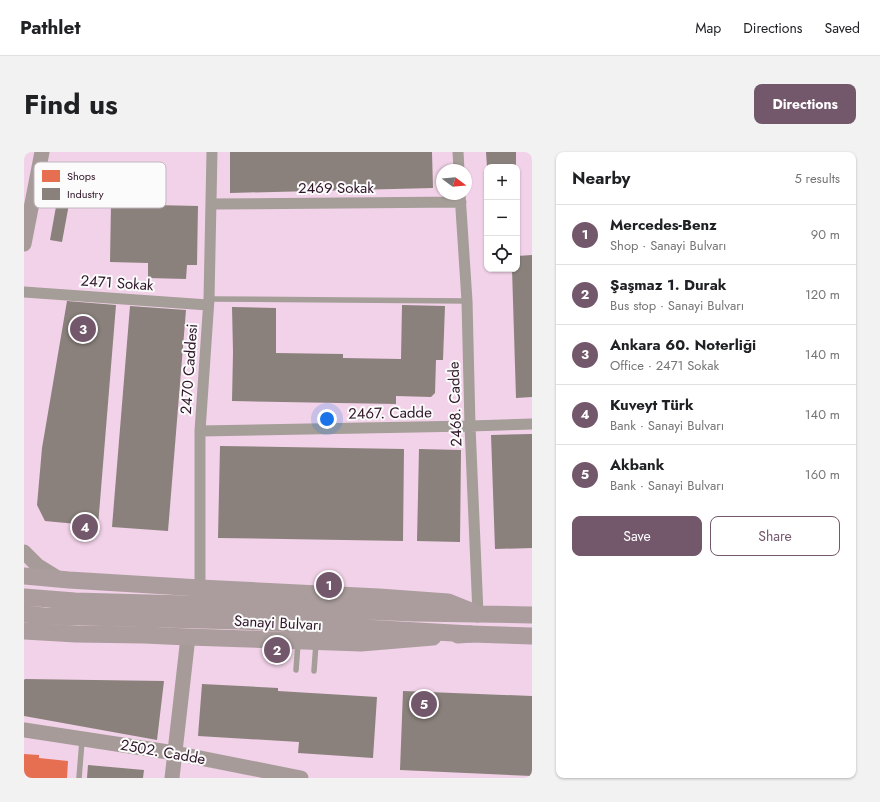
<!DOCTYPE html>
<html lang="en">
<head>
<meta charset="utf-8">
<style>
	body { margin:0; font-family:Jost,sans-serif; background:#f2f2f2; color:#202124 }
	.controls { position:absolute; right:12px; top:12px; display:grid; overflow:hidden; border-radius:8px; box-shadow:0 1px 3px #0004 }
	.controls button { width:36px; height:36px; display:grid; place-items:center; padding:0; border:0; border-bottom:1px solid #e0e0e0; background:#fff; color:#202124; font:20px sans-serif }
	.compass { position:absolute; left:412px; top:12px; width:36px; height:36px; border-radius:50%; background:#fff; box-shadow:0 1px 3px #0004; rotate:106deg }
	.you { position:absolute; left:303px; top:267px; width:14px; height:14px; margin:-10px; border:3px solid #fff; border-radius:50%; background:#1a73e8; box-shadow:0 0 0 6px #1a73e833 }
	.badge { display:grid; place-items:center; width:26px; height:26px; border-radius:50%; background:#73576b; color:#fff; font-size:13px; font-weight:700 }
	.pin { position:absolute; translate:-50% -50%; border:2px solid #fff; box-shadow:0 1px 4px #0006 }
	.list { margin:0; padding:0; list-style:none }
	h2 { display:flex; justify-content:space-between; align-items:center; height:52px; margin:0; padding:0 16px; font-size:17px }
	h2 small { font-size:13px; font-weight:400; color:#757577 }
	.list li { display:grid; grid-template-columns:26px 1fr auto; gap:12px; align-items:center; box-sizing:border-box; height:60px; padding:0 16px; border-top:1px solid #e0e0e0 }
	.list b { display:block; font-size:15px; white-space:nowrap }
	.list p { margin:0; font-size:13px; white-space:nowrap; color:#757577 }
	.list em { font-size:13px; font-style:normal; color:#757577 }
	.actions { display:flex; gap:8px; padding:12px 16px }
	.actions a { flex:1; padding:9px 0; border:1px solid #73576b; border-radius:8px; text-align:center; font-size:14px; color:#73576b }
	.actions .main { background:#73576b; color:#fff }
	.icon { flex:none; width:22px; height:22px; fill:none; stroke:currentColor; stroke-width:2; stroke-linecap:round; stroke-linejoin:round }
	.map { position:relative; flex:none; width:508px; height:626px; overflow:hidden; border-radius:8px }
	header { display:flex; align-items:center; gap:24px; box-sizing:border-box; height:56px; padding:0 20px; background:#fff; border-bottom:1px solid #e0e0e0 }
	header strong { font-size:19px }
	nav { display:flex; gap:22px; margin-inline-start:auto; font-size:14px }
	.intro { display:flex; align-items:center; justify-content:space-between; box-sizing:border-box; height:96px; padding:0 24px }
	h1 { margin:0; font-size:28px }
	.button { padding:10px 18px; border-radius:8px; background:#73576b; color:#fff; font-size:14px; font-weight:700 }
	main { display:flex; gap:24px; padding:0 24px }
	aside { flex:1; background:#fff; border-radius:8px; box-shadow:0 1px 3px #0004 }
	.map>svg:first-child { display:block }
	.shops { fill:#e76f51 }
	.industry { fill:#8a817c }
	.lines { fill:none; stroke-linecap:round; stroke-linejoin:round }
	.lane { stroke:#a49d98; stroke-width:5.5 }
	.street { stroke:#a49d98; stroke-width:11 }
	.secondary { stroke:#a69b98; stroke-width:15 }
	.primary { stroke:#ab9d9d; stroke-width:17 }
	.primary-bridge { stroke:#ab9d9d; stroke-width:17 }
	.labels { text-anchor:middle; stroke-width:4; stroke-linejoin:round; paint-order:stroke }
	.street-label { font-size:15px; fill:#2f1528; stroke:#fbfbfb }
	.key { fill:#fbfbfb; stroke:#beb6bc; stroke-width:1 }
	.key-label { font-size:11px; fill:#2f1528 }
</style>
</head>
<body>
<header>
<strong>Pathlet</strong>
<nav><a>Map</a><a>Directions</a><a>Saved</a></nav>
</header>
<div class="intro"><h1>Find us</h1><a class="button">Directions</a></div>
<main>
<div class="map">
<svg width="508" height="626" viewBox="0 0 508 626">
	<rect width="100%" height="100%" fill="#f2d2e8"/>
	<path class="shops" d="M0 602 15 603V606L44 609 43 626H0Z"/>
	<path class="industry" d="M206 0H408L409 36 206 41Z
		M462 0H492V15H463Z
		M33 49 45 52 38 90 26 88Z
		M87 52 174 54 173 113H163L162 127 124 126V111L86 110Z
		M508 103V245L492 246 488 117H493V104Z
		M43 149 92 153 74 374 21 369 13 353 18 296Z
		M378 153 421 154 419 208H412L411 241 407 245 372 244V252L208 249 209 200 208 155 252 156V201L319 202V206L377 207Z
		M106 154 162 158 144 379 88 375Z
		M508 282V396L471 397 467 283Z
		M196 294 380 297 379 389 194 386Z
		M395 297 437 298 436 390 393 389Z
		M1 527 140 529 133 588 0 564V528Z
		M178 532 254 536V539L353 545 349 606 274 601 275 590 174 584Z
		M379 539 508 544V624L376 618Z
		M64 613 120 618 119 626H63Z"/>
	<g class="lines">
		<path class="lane" d="M185 147 443 149
			M272 518 274 491
			M290 519 292 491
			M55 626 58 589"/>
		<path class="street" d="M434 0 435 18
			M436 42 443 149 446 274 454 462
			M187 52 437 50
			M0 140 184 153
			M176 279 446 274 508 272
			M176 436V279L185 147 188 0"/>
		<path class="secondary" d="M0 92 18 0
			M0 400 14 414 35 427
			M0 578 151 601 277 626
			M148 626 164 485"/>
		<path class="primary" d="M0 424 45 428 176 436 355 445 424 450 454 462 508 463
			M0 479 52 482 120 483 164 485 337 491 409 485
			M434 483 447 482 508 484"/>
		<path class="primary-bridge" d="M0 445 51 449 201 453 389 461 454 462
			M0 462 20 464 216 469 447 482"/>
	</g>
	<g class="labels">
		<g class="street-label">
			<text x="312" y="41">2469 Sokak</text>
			<text transform="translate(93 131) rotate(4)" y="5">2471 Sokak</text>
			<text transform="translate(165 217) rotate(-86)" y="5">2470 Caddesi</text>
			<text transform="translate(431 252) rotate(-92)" y="5">2468. Cadde</text>
			<text transform="translate(366 261) rotate(-1)" y="5">2467. Cadde</text>
			<text transform="translate(254 471) rotate(3)" y="5">Sanayi Bulvarı</text>
			<text transform="translate(139 600) rotate(10)" y="5">2502. Cadde</text>
		</g>
	</g>
	<rect x="10" y="10" width="132" height="46" rx="6" class="key"/>
	<rect x="18" y="18" width="18" height="12" fill="#e76f51"/>
	<rect x="18" y="36" width="18" height="12" fill="#8a817c"/>
	<g class="key-label">
		<text x="43" y="28">Shops</text>
		<text x="43" y="46">Industry</text>
	</g>
</svg>
<div class="controls">
<button>+</button>
<button>−</button>
<button><svg class="icon" aria-label="locate" viewBox="0 0 24 24"><circle cx="12" cy="12" r="6"/><path d="M12 2v4M12 18v4M2 12h4M18 12h4"/></svg></button>
</div>
<svg class="compass" viewBox="-18 -18 36 36"><path d="M0-13l5 13h-10z" fill="#e53935"/><path d="M0 13l5-13h-10z" fill="#757577"/></svg>
<div class="you"></div>
<div class="pin badge" style="left:305px;top:433px">1</div>
<div class="pin badge" style="left:253px;top:498px">2</div>
<div class="pin badge" style="left:59px;top:177px">3</div>
<div class="pin badge" style="left:61px;top:375px">4</div>
<div class="pin badge" style="left:400px;top:552px">5</div>
</div>
<aside>
<h2>Nearby<small>5 results</small></h2>
<ul class="list">
<li><span class="badge">1</span><div><b>Mercedes-Benz</b><p>Shop · Sanayi Bulvarı</p></div><em>90 m</em></li>
<li><span class="badge">2</span><div><b>Şaşmaz 1. Durak</b><p>Bus stop · Sanayi Bulvarı</p></div><em>120 m</em></li>
<li><span class="badge">3</span><div><b>Ankara 60. Noterliği</b><p>Office · 2471 Sokak</p></div><em>140 m</em></li>
<li><span class="badge">4</span><div><b>Kuveyt Türk</b><p>Bank · Sanayi Bulvarı</p></div><em>140 m</em></li>
<li><span class="badge">5</span><div><b>Akbank</b><p>Bank · Sanayi Bulvarı</p></div><em>160 m</em></li>
</ul>
<div class="actions"><a class="main">Save</a><a>Share</a></div>
</aside>
</main>
</body>
</html>
